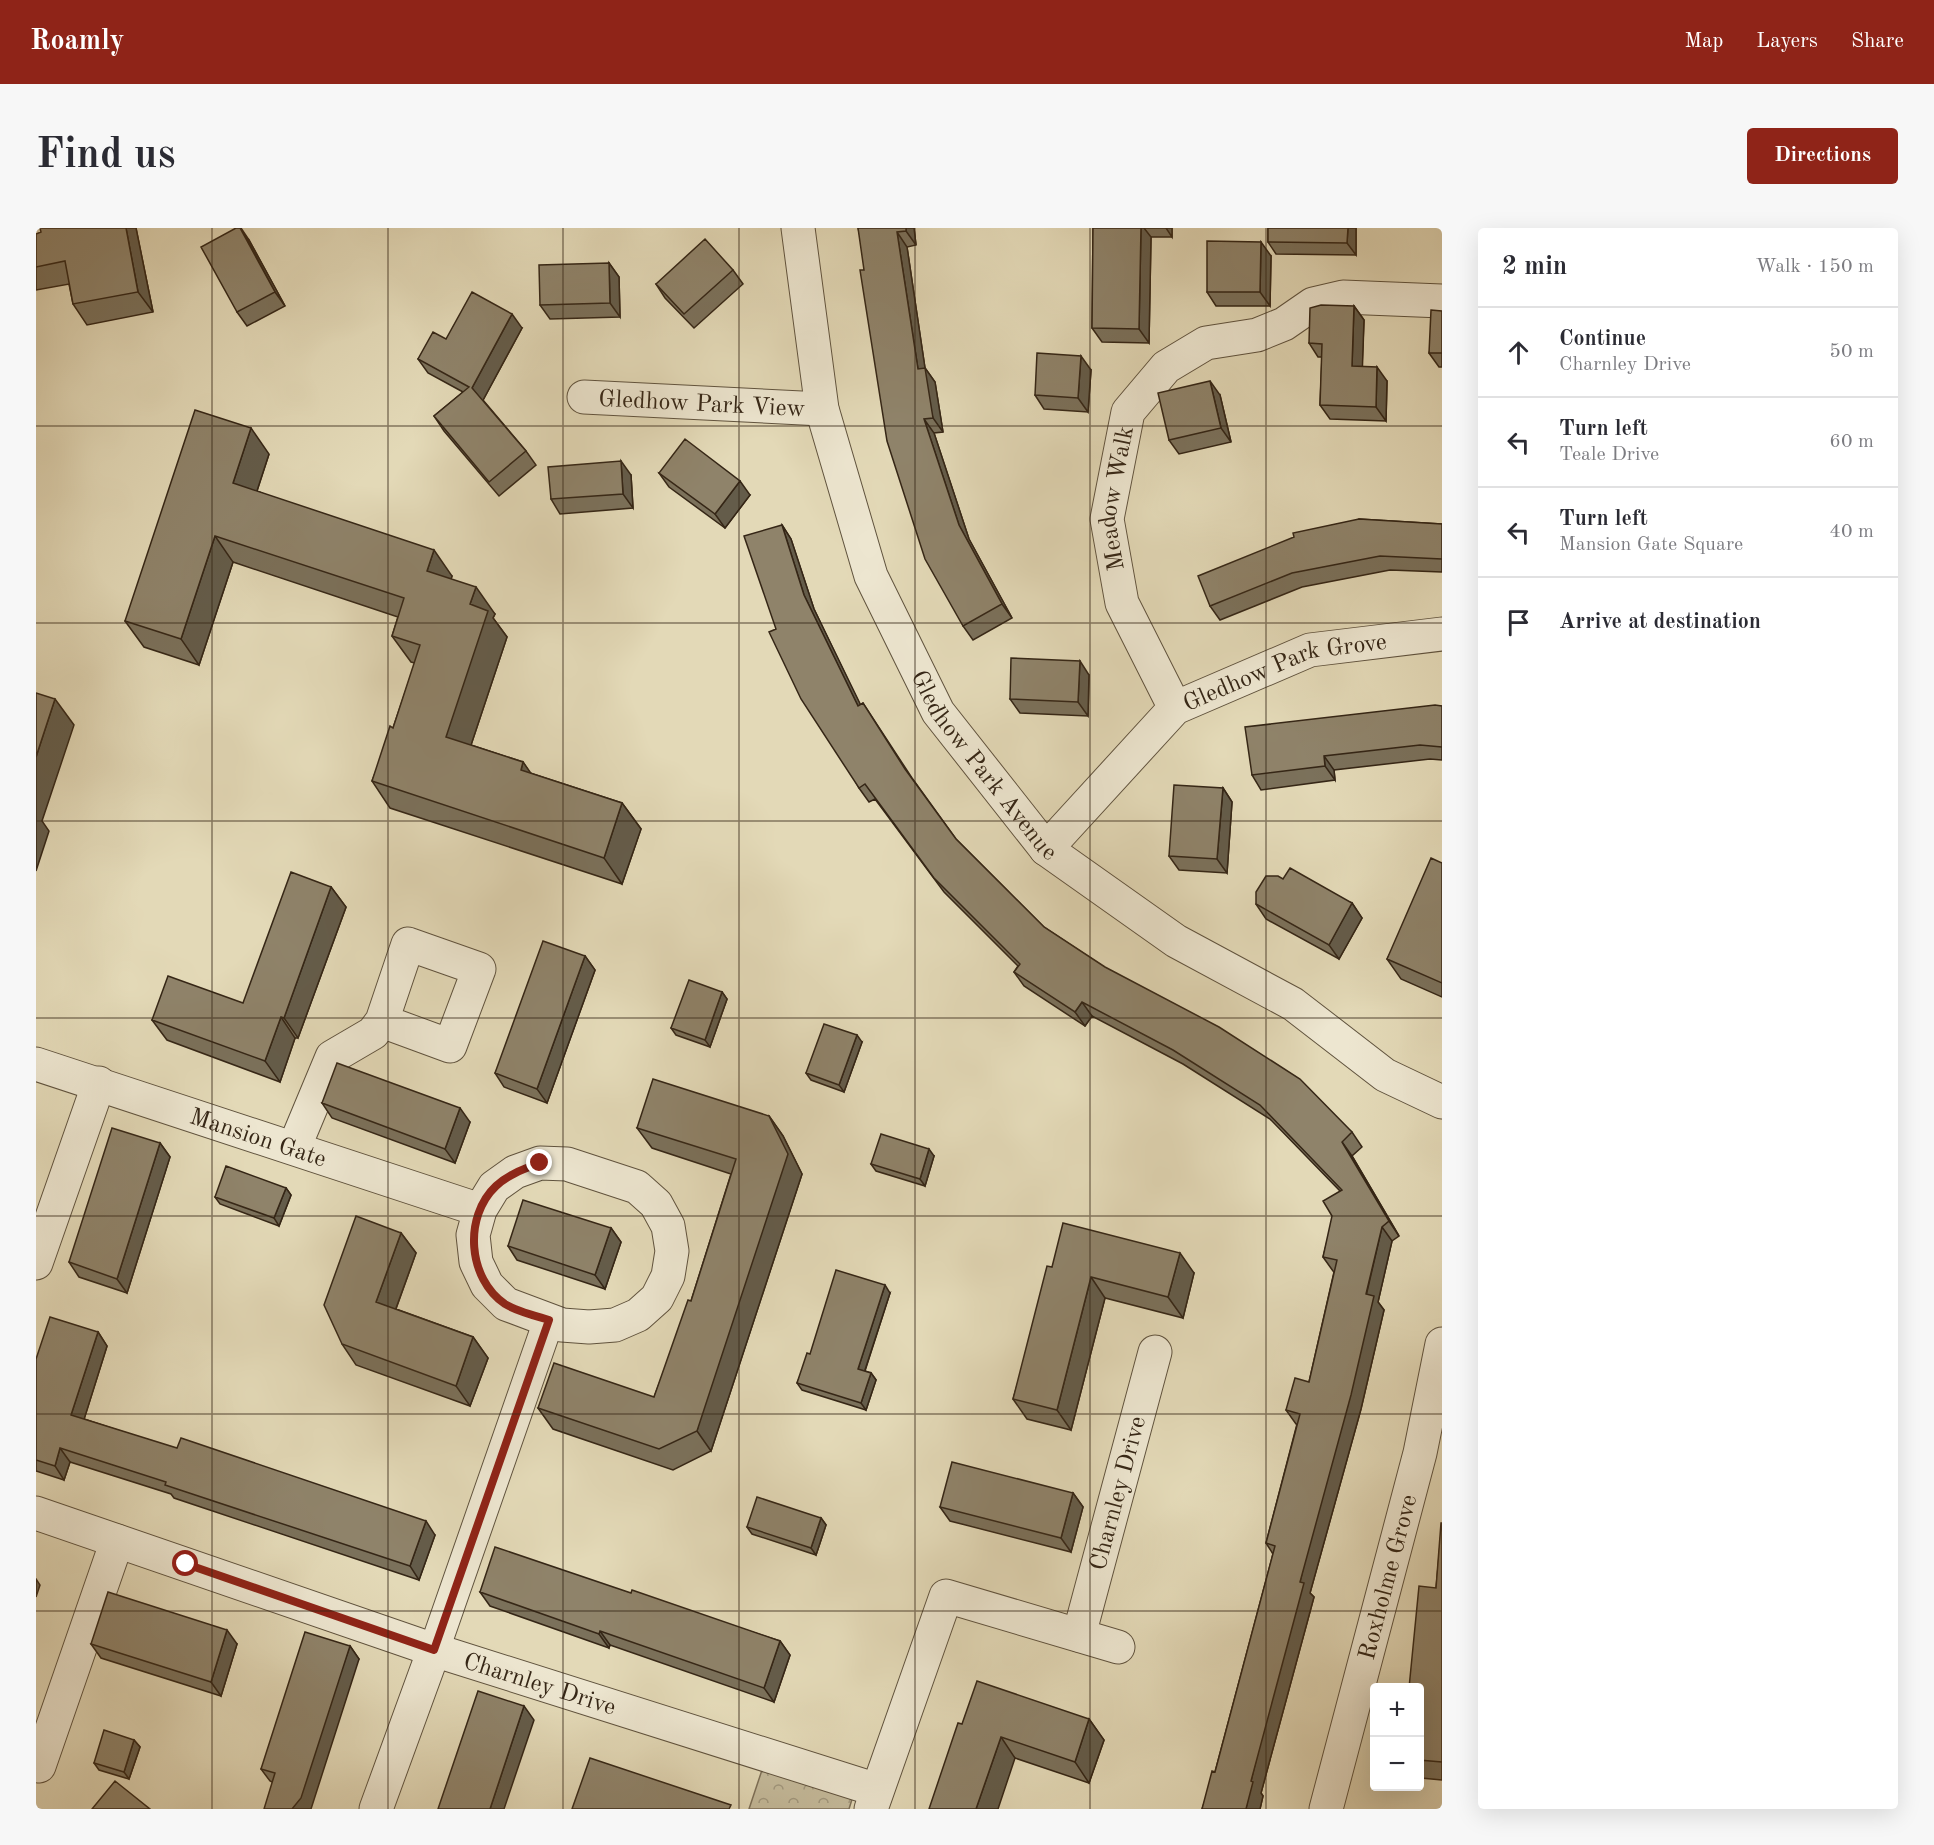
<!DOCTYPE html>
<html lang="en">
<head>
<meta charset="utf-8">
<style>
	body { margin:0; font-family:"Old Standard TT",serif; background:#f7f7f7; color:#2b2b33 }
	.controls { position:absolute; right:18px; bottom:18px; display:grid; overflow:hidden; border-radius:6px; box-shadow:0 6px 24px #0002 }
	.controls button { width:54px; height:54px; display:grid; place-items:center; padding:0; border:0; border-bottom:2px solid #e1e1e2; background:#fff; color:#2b2b33; font:30px sans-serif }
	.stop { position:absolute; width:18px; height:18px; margin:-14px; border:4px solid #8f2418; border-radius:50%; background:#fff }
	.stop.end { background:#8f2418; border-color:#fff; box-shadow:0 2px 6px #0008 }
	.list { margin:0; padding:0; list-style:none }
	h2 { display:flex; justify-content:space-between; align-items:center; height:78px; margin:0; padding:0 24px; font-size:26px }
	h2 small { font-size:20px; font-weight:400; color:#7c7c81 }
	.list li { display:grid; grid-template-columns:39px 1fr auto; gap:18px; align-items:center; box-sizing:border-box; height:90px; padding:0 24px; border-top:2px solid #e1e1e2 }
	.list b { display:block; font-size:22px; white-space:nowrap }
	.list p { margin:0; font-size:20px; white-space:nowrap; color:#7c7c81 }
	.list em { font-size:20px; font-style:normal; color:#7c7c81 }
	.icon { flex:none; width:33px; height:33px; fill:none; stroke:currentColor; stroke-width:2; stroke-linecap:round; stroke-linejoin:round }
	.map { position:relative; flex:none; width:1406px; height:1581px; overflow:hidden; border-radius:6px }
	header { display:flex; align-items:center; gap:36px; box-sizing:border-box; height:84px; padding:0 30px; background:#8f2418; color:#fff }
	header strong { font-size:28px }
	nav { display:flex; gap:33px; margin-inline-start:auto; font-size:21px }
	.intro { display:flex; align-items:center; justify-content:space-between; box-sizing:border-box; height:144px; padding:0 36px }
	h1 { margin:0; font-size:42px }
	.button { padding:15px 27px; border-radius:6px; background:#8f2418; color:#fff; font-size:21px; font-weight:700 }
	main { display:flex; gap:36px; padding:0 36px }
	aside { flex:1; background:#fff; border-radius:6px; box-shadow:0 6px 24px #0002 }
	.map>svg:first-child { display:block }
	.forest { fill:url(#forest-crowns); stroke:#7d7059; stroke-width:1.5 }
	.lines { fill:none; stroke-linecap:round; stroke-linejoin:round }
	.pedestrian-casing { stroke:#60533e; stroke-width:32 }
	.minor-casing { stroke:#60533e; stroke-width:35 }
	.pedestrian { stroke:#ede6d0; stroke-width:30 }
	.minor { stroke:#ede6d0; stroke-width:33 }
	.wall { fill:#7b715b; stroke:#352616; stroke-width:1.5 }
	.shaded-wall { fill:#645c4a; stroke:#352616; stroke-width:1.5 }
	.building { fill:#8f836a; stroke:#352616; stroke-width:1.5 }
	.route { stroke:#8f2418; stroke-width:8 }
	.grid { fill:none; stroke:#352616; stroke-width:1.5; stroke-opacity:0.55 }
	.labels { text-anchor:middle; stroke-width:4.5; stroke-linejoin:round; paint-order:stroke }
	.street-label { font-size:24px; fill:#352616; stroke:#ede6d0 }
</style>
</head>
<body>
<header>
<strong>Roamly</strong>
<nav><a>Map</a><a>Layers</a><a>Share</a></nav>
</header>
<div class="intro"><h1>Find us</h1><a class="button">Directions</a></div>
<main>
<div class="map">
<svg width="1406" height="1581" viewBox="0 0 1406 1581">
	<defs>
		<pattern id="forest-crowns" width="20" height="18" patternUnits="userSpaceOnUse" patternTransform="scale(1.5)"><rect width="20" height="18" fill="#c5bb9c"/><path d="M2 6a3 3 0 1 1 6 0M12 15a3 3 0 1 1 6 0" fill="none" stroke="#a1987e"/></pattern>
	</defs>
	<rect width="100%" height="100%" fill="#e3d9b7"/>
	<filter id="stains"><feTurbulence type="fractalNoise" baseFrequency=".00333" numOctaves="4"/><feColorMatrix values="0 0 0 0 .2 0 0 0 0 .09 0 0 0 0 .02 0 0 0 .5 -.17"/></filter>
	<radialGradient id="worn" r=".72"><stop offset=".6" stop-color="#630" stop-opacity="0"/><stop offset="1" stop-color="#630" stop-opacity=".3"/></radialGradient>
	<path class="forest" d="M731 1527 821 1555 813 1581H713Z"/>
	<g class="lines">
		<defs>
			<path id="pedestrian" d="M398 1422 513 1092"/>
			<g id="minor">
				<path id="s1" d="M762 0 786 181 835 348 902 484 1010 621 1140 713 1257 776 1349 847 1406 874"/>
				<path id="s2" d="M548 169 786 181"/>
				<path id="s3" d="M1139 480 1086 375 1071 291 1092 184 1130 139 1170 115 1221 107 1248 96 1277 76 1307 69 1406 73"/>
				<path id="s4" d="M1010 621 1139 480 1274 422 1406 406"/>
				<path id="s5" d="M0 836 444 982"/>
				<path d="M258 920 296 829 337 805 346 793 372 716 443 741 414 818 346 793"/>
				<path d="M504 935 531 936 601 959 620 976 632 998 636 1023 632 1048 621 1070 602 1087 579 1097 553 1099 526 1097 470 1076 451 1057 440 1034 437 1007 444 982 458 959 479 944Z"/>
				<path d="M0 1035 63 855"/>
				<path id="s6" d="M0 1285 398 1422 841 1562"/>
				<path id="s7" d="M1043 1407 1119 1124"/>
				<path d="M3 1538 81 1313"/>
				<path d="M340 1581 398 1422"/>
				<path d="M835 1581 910 1368 1082 1419"/>
				<path id="s8" d="M1290 1581 1384 1225 1406 1116"/>
			</g>
		</defs>
		<use href="#pedestrian" class="pedestrian-casing"/>
		<use href="#minor" class="minor-casing"/>
		<use href="#pedestrian" class="pedestrian"/>
		<use href="#minor" class="minor"/>
	</g>
	<path class="wall" d="M100 0 117 84 51 97 37 76 33 56 0 62V6Z
		M822 0H878L880 17 871 19 889 140 899 154 907 204 898 205 933 311 976 390 937 412 927 398Z
		M1057 0H1136V9H1115L1113 115 1066 114 1056 100Z
		M1232 0H1320V27L1240 26 1232 14Z
		M213 12 249 78 211 98 201 84Z
		M1235 28 1234 78H1180L1171 64Z
		M573 35 583 49 584 89 514 91 504 77Z
		M697 42 707 56 658 100 629 70 620 56Z
		M1318 78 1328 92 1326 139 1351 153 1350 193 1294 191 1284 177 1286 129H1282L1273 115Z
		M1406 83V139H1403L1393 125Z
		M486 100 447 172 490 223 500 237 463 268 408 203 398 188 427 164 392 145 382 131 410 111Z
		M1055 142 1052 184 1008 181 999 167Z
		M1184 167 1195 214 1143 226 1133 212Z
		M233 226 221 263 416 348 415 351 459 386 457 390 471 409 435 517 487 534 494 545 586 575 605 601 586 656 354 580 336 553 357 500 379 435 375 434 356 408 362 389 197 334 163 437 108 419 89 393Z
		M623 245 714 267 689 300 633 259Z
		M595 247 597 280 524 286 515 271Z
		M1323 291 1406 296V344L1354 342 1266 359 1184 392 1174 378Z
		M746 297 755 311 778 381 824 477 827 475 876 550 920 611 1008 699 1316 904 1326 919 1316 928 1363 1008 1356 1013 1342 1074 1348 1082 1325 1181 1274 1365 1278 1369 1225 1565 1227 1568 1224 1581H1166L1179 1544 1237 1326 1230 1315 1261 1196H1260L1250 1182 1273 1154 1298 1044 1297 1043 1287 1029 1304 963 1234 891 1147 836 1056 788 1049 798 988 758 978 744 982 738 908 664 839 571 833 574 823 560 740 401Z
		M1053 447 1052 488 984 485 974 471Z
		M1406 478V532L1394 531 1298 542 1299 552 1225 562 1216 547Z
		M1187 560 1196 574 1191 645 1143 642 1133 628Z
		M1406 635V769L1365 751 1351 731Z
		M1247 651 1316 675 1326 690 1303 731 1230 691 1220 676Z
		M295 659 310 679 262 810H259L244 854 131 812 116 792 207 775Z
		M549 728 559 742 511 875 468 859 459 845Z
		M686 764 691 771 674 819 640 807 635 800Z
		M826 814 808 864 775 852 770 845Z
		M286 875 434 894 419 935 296 890Z
		M733 888 747 908 766 946 675 1223 637 1242 517 1201 502 1180 618 1169 655 1073 695 946 616 920 601 900Z
		M124 915 134 929 91 1065 43 1049 33 1034Z
		M898 928 889 958 840 943 835 936Z
		M250 960 255 967 243 998 184 976 179 969Z
		M575 1000 585 1014 569 1061 481 1032 472 1018Z
		M365 1005 380 1025 360 1081 437 1109 452 1130 434 1178 320 1137 306 1116Z
		M1016 1039 1158 1045 1147 1090 1069 1070 1035 1202 991 1191 977 1171Z
		M854 1065 829 1143 835 1145 840 1152 830 1182 766 1162 761 1155 774 1126Z
		M62 1104 71 1118 48 1191 399 1307 383 1352 138 1270 135 1266 34 1234 28 1252 0 1243V1131Z
		M1037 1265 1047 1279 1035 1324 914 1293 904 1279Z
		M785 1290 790 1297 780 1327 716 1306 711 1299Z
		M1406 1295V1552L1385 1550 1383 1548V1460L1400 1360Z
		M444 1364 595 1365 744 1413 754 1427 738 1474 574 1417 573 1420 454 1378Z
		M55 1416H201L185 1468 65 1430Z
		M314 1418 323 1431 236 1554 234 1553 225 1541Z
		M1053 1491 1068 1512 1053 1555 979 1530 926 1496Z
		M98 1512 104 1519 93 1551 63 1542 58 1535Z"/>
	<path class="shaded-wall" d="M90 0H100L117 84 102 64Z
		M205 0 213 12 249 78 239 64Z
		M870 0H878L880 17 870 3Z
		M1105 0H1108L1115 9 1113 115 1103 101Z
		M1130 0H1136V9Z
		M1312 0H1320V27L1311 15Z
		M861 4 871 19 889 140 899 154 907 204 897 190 882 141Z
		M1225 14 1235 28 1234 78 1224 64Z
		M573 35 583 49 584 89 574 75Z
		M1318 78 1328 92 1326 152 1316 138Z
		M476 86 486 100 446 174 436 160Z
		M1045 128 1055 142 1052 184 1042 170Z
		M1341 139 1351 153 1350 193 1340 179Z
		M1174 153 1184 167 1195 214 1185 200Z
		M888 191 898 205 933 311 976 390 966 376 923 297Z
		M215 200 233 226 215 281 197 255Z
		M585 233 595 247 597 280 587 266Z
		M704 253 714 267 689 300 679 286Z
		M746 297 755 311 778 381 832 492 822 478 768 367Z
		M179 308 197 334 163 437 145 411Z
		M398 322 416 348 409 370 391 343Z
		M440 359 459 386 457 390 471 409 429 535 410 509 434 376Z
		M1044 433 1053 447 1052 488 1042 474Z
		M19 471 38 497 6 593 13 603 0 643V529Z
		M1288 528 1298 542 1299 552 1289 538Z
		M487 534 506 561 485 542Z
		M1187 560 1196 574 1191 645 1181 631Z
		M586 575 605 601 586 656 568 630Z
		M295 659 310 679 262 810 248 790Z
		M1316 675 1326 690 1303 731 1293 717Z
		M549 728 559 742 511 875 501 861Z
		M686 764 691 771 674 819 669 812Z
		M1046 774 1056 788 1049 798 1039 784Z
		M245 789 259 810 244 854 229 833Z
		M821 807 826 814 808 864 803 857Z
		M424 880 434 894 419 935 409 921Z
		M733 888 747 908 766 946 675 1223 661 1203Z
		M1306 914 1316 928 1363 1008 1353 993Z
		M124 915 134 929 91 1065 81 1051Z
		M893 921 898 928 889 958 884 951Z
		M250 960 255 967 243 998 238 990Z
		M1346 999 1356 1013 1342 1074 1348 1082 1325 1181 1274 1365 1278 1369 1225 1565 1227 1568 1224 1581H1210L1215 1553 1264 1354Z
		M575 1000 585 1014 569 1061 559 1047Z
		M365 1005 380 1025 355 1094 340 1074Z
		M1144 1025 1158 1045 1147 1090 1132 1069Z
		M1055 1049 1069 1070 1035 1202 1021 1182Z
		M849 1057 854 1065 827 1148 822 1141Z
		M62 1104 71 1118 45 1201 35 1187Z
		M437 1109 452 1130 434 1178 420 1158Z
		M835 1145 840 1152 830 1182 825 1175Z
		M24 1220 34 1234 28 1252 19 1238Z
		M1037 1265 1047 1279 1035 1324 1025 1310Z
		M785 1290 790 1297 780 1327 775 1320Z
		M390 1293 399 1307 383 1352 374 1338Z
		M0 1351 4 1357 0 1369Z
		M191 1402 201 1416 185 1468 175 1454Z
		M564 1403 574 1417 573 1420 563 1406Z
		M744 1413 754 1427 738 1474 728 1460Z
		M314 1418 323 1431 275 1581H256Z
		M488 1478 498 1492 468 1581H454Z
		M1053 1491 1068 1512 1053 1555 1039 1534Z
		M965 1509 979 1530 962 1581H940Z
		M98 1512 104 1519 93 1551 88 1544Z"/>
	<path class="building" d="M4 0H90L102 64 37 76 29 33 0 39V6L5 4Z
		M200 0H204L239 64 201 84 165 19Z
		M822 0H870V3L861 4 882 141 889 140 897 190 888 191 923 297 966 376 927 398 889 331 851 213 824 42H828Z
		M1057 0H1105L1103 101 1056 100Z
		M1232 0H1312L1311 15 1232 14Z
		M669 11 697 42 648 86 620 56Z
		M1171 13 1225 14 1224 64H1171Z
		M573 35 574 75 504 77 503 37Z
		M436 64 476 86 436 160 490 223 453 254 398 188 433 159 382 131 397 104 410 111Z
		M1285 77 1318 78 1316 138 1341 139 1340 179 1284 177 1286 116 1273 115 1274 80Z
		M1395 82 1406 83V125H1393Z
		M1001 125 1045 128 1042 170 999 167Z
		M1174 153 1185 200 1133 212 1122 165Z
		M159 182 215 200 197 255 398 322 391 343 440 359 434 376 452 383 410 509 487 534 485 542 586 575 568 630 336 553 354 498 357 500 384 417 356 408 368 370 179 308 145 411 89 393Z
		M649 211 704 253 679 286 623 245Z
		M585 233 587 266 515 271 512 239Z
		M1323 291 1406 296V331L1344 328 1256 345 1174 378 1162 348 1258 309 1257 305Z
		M746 297 768 367 822 478 827 475 869 541 920 611 1008 699 1069 739 1183 799 1264 851 1316 904 1306 914 1353 993 1346 999 1330 1066 1338 1068 1315 1167 1264 1354 1268 1355 1215 1553 1217 1554 1210 1581H1166L1176 1543 1179 1544 1239 1318 1230 1315 1264 1186 1250 1182 1259 1150 1273 1154 1301 1032 1287 1029 1296 988 1287 973 1306 962 1224 877 1137 822 1046 774 1039 784 978 744 984 736 898 650 829 556 823 560 765 471 733 404 740 401 708 308Z
		M975 430 1044 433 1042 474 974 471Z
		M0 465 19 471 0 529Z
		M1399 477 1406 478V519L1384 517 1288 528 1289 538 1216 547 1209 499Z
		M1138 557 1187 560 1181 631 1133 628Z
		M1395 630 1406 635V755L1351 731Z
		M1254 640 1316 675 1293 717 1220 676V664L1230 648H1242L1247 651Z
		M255 644 295 659 248 790 245 789 229 833 116 792 132 748 207 775Z
		M507 713 549 728 501 861 459 845Z
		M653 752 686 764 669 812 635 800Z
		M788 796 821 807 803 857 770 845Z
		M301 835 424 880 409 921 286 875Z
		M617 851 733 888 752 926 661 1203 623 1221 502 1180 518 1135 618 1169 652 1072 655 1073 700 931 601 900Z
		M76 900 124 915 81 1051 33 1034Z
		M845 906 893 921 884 951 835 936Z
		M190 938 250 960 238 990 179 969Z
		M487 972 575 1000 559 1047 472 1018Z
		M320 988 365 1005 340 1074 437 1109 420 1158 306 1116 288 1077Z
		M1027 995 1144 1025 1132 1069 1055 1049 1021 1182 977 1171 1011 1038 1016 1039Z
		M800 1042 849 1057 822 1141 835 1145 825 1175 761 1155 771 1125 774 1126Z
		M14 1089 62 1104 35 1187 141 1220 145 1210 390 1293 374 1338 129 1257 130 1254 24 1220 19 1238 0 1232V1131Z
		M916 1234 1037 1265 1025 1310 904 1279Z
		M721 1269 785 1290 775 1320 711 1299Z
		M1405 1295H1406V1534L1383 1532V1460H1373L1383 1358 1400 1360Z
		M459 1319 595 1365 596 1362 744 1413 728 1460 564 1403 563 1406 444 1364Z
		M72 1364 191 1402 175 1454 55 1416Z
		M269 1404 314 1418 265 1570 256 1581H228L239 1545 225 1541Z
		M941 1453 1053 1491 1039 1534 965 1509 940 1581H893L922 1495 926 1496Z
		M442 1463 488 1478 454 1581H402Z
		M68 1502 98 1512 88 1544 58 1535Z
		M554 1530 695 1577 693 1581H536Z
		M79 1553 114 1581H56Z"/>
	<g class="lines">
		<path class="route" d="M150 1336 398 1422 513 1092C500 1088 480 1083 469 1076 432 1051 427 989 460 958 473 946 488 941 504 935"/>
	</g>
	<path class="grid" d="M176 0V1581M352 0V1581M527 0V1581M703 0V1581M879 0V1581M1054 0V1581M1230 0V1581M0 198H1406M0 395H1406M0 593H1406M0 790H1406M0 988H1406M0 1186H1406M0 1383H1406"/>
	<g class="labels">
		<g class="street-label">
			<text dy="8" stroke="none"><textPath href="#s2" startOffset="118">Gledhow Park View</textPath></text>
			<text dy="8" stroke="none"><textPath href="#s3" startOffset="224">Meadow Walk</textPath></text>
			<text dy="8" stroke="none"><textPath href="#s4" startOffset="308">Gledhow Park Grove</textPath></text>
			<text dy="8" stroke="none"><textPath href="#s1" startOffset="578">Gledhow Park Avenue</textPath></text>
			<text dy="8" stroke="none"><textPath href="#s5" startOffset="234">Mansion Gate</textPath></text>
			<text dy="8" stroke="none"><textPath href="#s7" startOffset="147">Charnley Drive</textPath></text>
			<text dy="8" stroke="none"><textPath href="#s8" startOffset="240">Roxholme Grove</textPath></text>
			<text dy="8" stroke="none"><textPath href="#s6" startOffset="532">Charnley Drive</textPath></text>
		</g>
	</g>
	<rect width="100%" height="100%" filter="url(#stains)"/>
	<rect width="100%" height="100%" fill="url(#worn)"/>
</svg>
<div class="controls">
<button>+</button>
<button>−</button>
</div>
<div class="stop" style="left:150px;top:1336px"></div>
<div class="stop end" style="left:504px;top:935px"></div>
</div>
<aside>
<h2>2 min<small>Walk · 150 m</small></h2>
<ul class="list">
<li><svg class="icon" aria-label="ahead" viewBox="0 0 24 24"><path d="M12 20V5M6 11l6-6 6 6"/></svg><div><b>Continue</b><p>Charnley Drive</p></div><em>50 m</em></li>
<li><svg class="icon" aria-label="left" viewBox="0 0 24 24"><path d="M17 20v-9H6M10 6l-5 5 5 5"/></svg><div><b>Turn left</b><p>Teale Drive</p></div><em>60 m</em></li>
<li><svg class="icon" aria-label="left" viewBox="0 0 24 24"><path d="M17 20v-9H6M10 6l-5 5 5 5"/></svg><div><b>Turn left</b><p>Mansion Gate Square</p></div><em>40 m</em></li>
<li><svg class="icon" aria-label="arrive" viewBox="0 0 24 24"><path d="M6 21V4h12l-3 4 3 4H6"/></svg><div><b>Arrive at destination</b></div></li>
</ul>
</aside>
</main>
</body>
</html>
